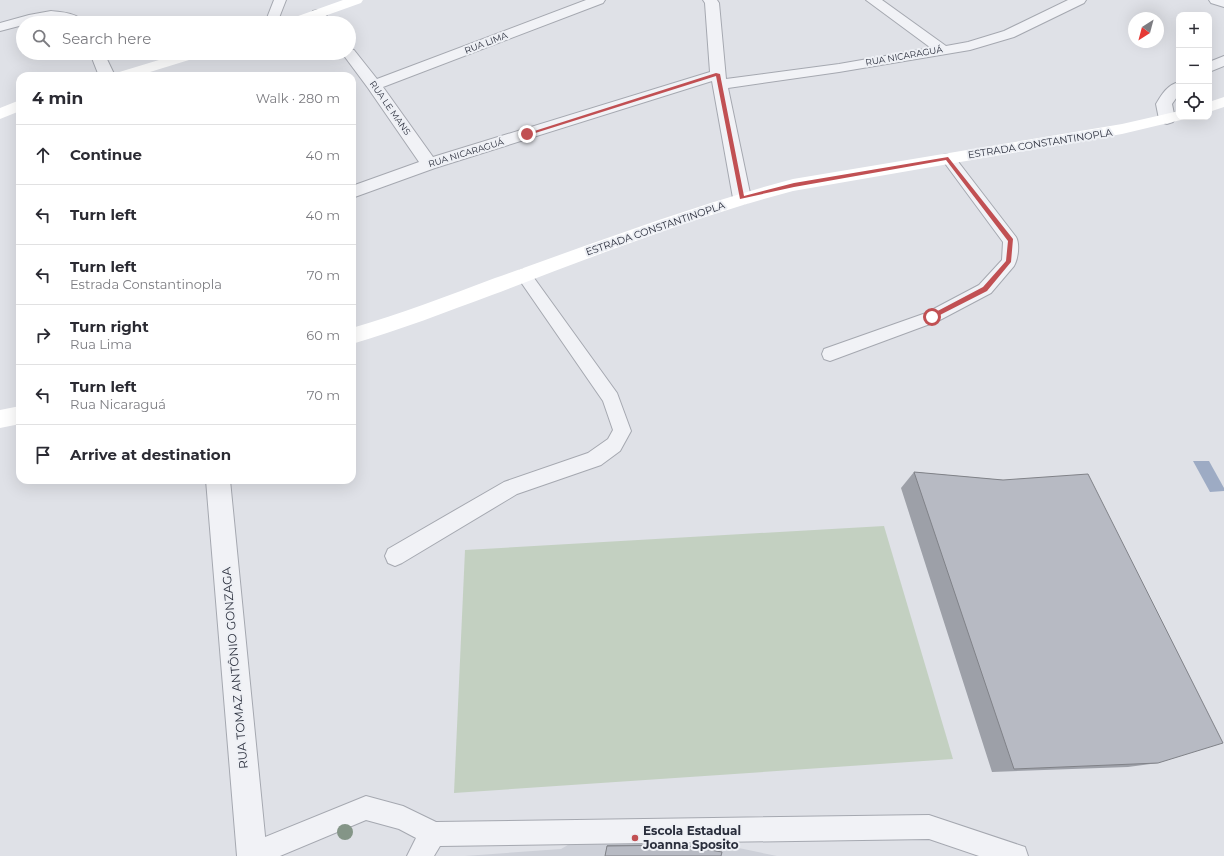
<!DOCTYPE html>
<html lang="en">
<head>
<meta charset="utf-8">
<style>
	body { margin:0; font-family:Montserrat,sans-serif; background:#f7f7f7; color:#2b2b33 }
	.controls { position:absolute; right:12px; top:12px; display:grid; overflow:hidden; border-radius:8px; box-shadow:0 4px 16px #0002 }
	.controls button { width:36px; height:36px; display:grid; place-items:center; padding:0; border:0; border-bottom:1px solid #e1e1e2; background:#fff; color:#2b2b33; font:20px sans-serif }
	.compass { position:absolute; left:1128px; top:12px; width:36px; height:36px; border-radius:50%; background:#fff; box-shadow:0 4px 16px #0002; rotate:216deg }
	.stop { position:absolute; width:12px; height:12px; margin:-9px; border:3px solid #c15053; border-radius:50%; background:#fff }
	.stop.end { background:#c15053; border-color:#fff; box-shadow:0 1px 4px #0008 }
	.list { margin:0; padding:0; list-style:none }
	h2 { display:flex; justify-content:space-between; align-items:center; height:52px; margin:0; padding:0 16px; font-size:17px }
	h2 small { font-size:13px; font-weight:400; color:#7c7c81 }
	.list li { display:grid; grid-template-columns:26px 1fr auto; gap:12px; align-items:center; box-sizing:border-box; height:60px; padding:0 16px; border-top:1px solid #e1e1e2 }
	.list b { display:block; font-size:15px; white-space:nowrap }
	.list p { margin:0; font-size:13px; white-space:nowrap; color:#7c7c81 }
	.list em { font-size:13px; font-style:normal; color:#7c7c81 }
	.icon { flex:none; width:22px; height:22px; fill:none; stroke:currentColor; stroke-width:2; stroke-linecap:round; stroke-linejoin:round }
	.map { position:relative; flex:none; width:1224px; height:856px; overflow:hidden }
	.search { position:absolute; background:#fff; box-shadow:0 4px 16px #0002; left:16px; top:16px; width:340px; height:44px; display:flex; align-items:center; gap:10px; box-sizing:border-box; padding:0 14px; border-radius:22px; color:#7c7c81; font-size:15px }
	.panel { position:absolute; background:#fff; box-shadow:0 4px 16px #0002; left:16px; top:72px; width:340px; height:412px; border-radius:12px }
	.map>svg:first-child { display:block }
	.built { fill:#cdd0d8 }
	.green { fill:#c3d0c1 }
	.water { fill:#9dabc4 }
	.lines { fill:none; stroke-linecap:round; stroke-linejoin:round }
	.lane-casing { stroke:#a5a8b0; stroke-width:2 }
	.street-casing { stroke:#a5a8b0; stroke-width:2 }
	.lane { fill:#f1f2f6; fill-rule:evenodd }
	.street { fill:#f1f2f6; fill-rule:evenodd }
	.secondary { fill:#fff; fill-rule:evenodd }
	.tree { fill:#849587 }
	.wall { fill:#9da0a8 }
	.building { fill:#b7bac3; stroke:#808288 }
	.route { fill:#c15053 }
	.poi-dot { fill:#c15053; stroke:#eef0f5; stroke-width:1.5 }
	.labels { text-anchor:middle; stroke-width:4; stroke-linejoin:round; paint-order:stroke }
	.far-street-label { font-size:9px; fill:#2a2e3c; stroke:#eef0f5 }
	.street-label { font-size:10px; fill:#2a2e3c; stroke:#eef0f5 }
	.near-street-label { font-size:12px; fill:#2a2e3c; stroke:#eef0f5 }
	.near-poi-label { font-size:12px; font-weight:bold; fill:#2a2e3c; stroke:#eef0f5; text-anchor:start }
</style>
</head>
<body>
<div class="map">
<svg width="1224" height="856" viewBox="0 0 1224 856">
	<rect width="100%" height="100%" fill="#dfe1e7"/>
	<path class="built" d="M609 821 777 856H465L561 849Z"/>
	<path class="green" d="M884 526 953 759 454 793 465 550Z"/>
	<path class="water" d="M1193 461H1209L1224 488V491L1210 492Z"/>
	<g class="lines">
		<defs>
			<path id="lane" d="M274 0H286L277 23H265Z
				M948 154 953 155 1016 237C1020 244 1018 259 1014 266L991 293 938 321 830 361 824 359 822 354 824 349 926 313 979 285 1002 260 1003 242 941 158 943 155Z
				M524 269 529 271 617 393 631 431 620 451 601 465 517 494 402 563 395 566 388 563 385 556 388 549 504 482 588 453 608 439 613 430 603 401 516 275 519 271Z
				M366 796 403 806 436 822 929 815 1025 847 1028 856H979L929 839 440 846 434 856H407L416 838 399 829 366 820 280 856H240L243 846Z"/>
			<path id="street" d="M586 0H605L603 3 383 87 433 157 710 72 705 3 703 0H717L719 3 726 79 839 64 931 48 866 0H882L946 46 968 42 1004 31 1068 0H1086L1084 3 1014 37 970 50 839 72 728 88 751 198 748 202 742 204 736 202 733 198 712 81 435 168 352 198V186L419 162 368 88 342 53H349V49L354 50 377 79Z
				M1209 0H1224V7L1211 3Z
				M318 10 323 11 332 23H318L311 14 313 11Z
				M51 11C62 12 78 13 85 23H68L61 20H51L23 23V25L0 31V23L29 15Z
				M90 53H104L115 76H99Z
				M1224 56V66L1209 72V62Z
				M1179 82V94L1172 104 1175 119 1173 122 1167 124 1161 122 1159 119 1156 104C1162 94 1167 85 1179 82Z
				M206 480H230L267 856H237Z"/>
		</defs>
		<use href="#lane" class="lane-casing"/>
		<use href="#street" class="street-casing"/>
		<use href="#lane" class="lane"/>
		<use href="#street" class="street"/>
		<path class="secondary" d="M343 0H363L361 3 305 23H285L287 20Z
			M182 53H204L202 56 137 76H113L116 73Z
			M1224 97V107L1209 112V102Z
			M20 100V111L0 119V108Z
			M1179 111V117H1186L1185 119 1122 134 793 191C690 218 592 257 492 295 446 312 400 330 352 344V328C401 314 447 296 495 278 594 243 691 206 793 179L1122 124Z
			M20 406V424L0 428V410Z"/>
	</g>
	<circle class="tree" cx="345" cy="832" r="8"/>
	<path class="wall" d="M914 472 1003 480 1158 763 1128 767 992 772 901 488Z
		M677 844 722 852 605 856 607 845Z"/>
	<path class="building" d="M914 472 1003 480 1088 474 1223 743 1158 763 1014 769Z
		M680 845 722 852 721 856H605L607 846Z"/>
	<path class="route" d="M716 73 720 74 744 196 794 183 948 157 1013 239 1011 262 987 291 934 318H930V315L983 287 1006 261 1008 241 946 160 794 187 740 199 716 76 529 135 525 134Z"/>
	<circle class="poi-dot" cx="635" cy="838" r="4"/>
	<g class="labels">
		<g class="far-street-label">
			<text transform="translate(486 43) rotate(-21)" y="3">RUA LIMA</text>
			<text transform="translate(904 56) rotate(-10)" y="3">RUA NICARAGUÁ</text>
			<text transform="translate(390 108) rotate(55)" y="3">RUA LE MANS</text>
			<text transform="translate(466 153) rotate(-17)" y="3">RUA NICARAGUÁ</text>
		</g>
		<g class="street-label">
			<text transform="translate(1040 143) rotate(-9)" y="4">ESTRADA CONSTANTINOPLA</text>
			<text transform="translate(655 228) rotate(-19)" y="4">ESTRADA CONSTANTINOPLA</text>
		</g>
		<g class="near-street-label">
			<text transform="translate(235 668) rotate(-95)" y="4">RUA TOMAZ ANTÔNIO GONZAGA</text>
		</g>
		<g class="near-poi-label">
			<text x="643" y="835">Escola Estadual<tspan x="643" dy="14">Joanna Sposito</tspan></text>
		</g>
	</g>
</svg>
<div class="controls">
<button>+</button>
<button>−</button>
<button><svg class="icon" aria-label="locate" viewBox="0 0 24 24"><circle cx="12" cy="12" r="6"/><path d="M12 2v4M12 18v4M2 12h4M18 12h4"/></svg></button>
</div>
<svg class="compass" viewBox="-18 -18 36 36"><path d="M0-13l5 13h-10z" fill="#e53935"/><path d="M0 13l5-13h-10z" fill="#7c7c81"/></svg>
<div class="stop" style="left:932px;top:317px"></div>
<div class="stop end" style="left:527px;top:134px"></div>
<div class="search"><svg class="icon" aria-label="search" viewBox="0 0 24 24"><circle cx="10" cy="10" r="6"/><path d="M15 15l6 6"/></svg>Search here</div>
<section class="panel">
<h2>4 min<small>Walk · 280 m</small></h2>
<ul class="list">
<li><svg class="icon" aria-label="ahead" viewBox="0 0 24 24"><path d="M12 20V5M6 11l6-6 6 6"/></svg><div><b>Continue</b></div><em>40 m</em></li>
<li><svg class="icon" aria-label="left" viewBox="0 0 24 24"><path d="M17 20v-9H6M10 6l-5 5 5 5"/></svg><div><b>Turn left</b></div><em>40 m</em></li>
<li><svg class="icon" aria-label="left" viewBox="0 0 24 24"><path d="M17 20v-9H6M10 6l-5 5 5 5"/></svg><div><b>Turn left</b><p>Estrada Constantinopla</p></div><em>70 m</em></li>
<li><svg class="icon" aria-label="right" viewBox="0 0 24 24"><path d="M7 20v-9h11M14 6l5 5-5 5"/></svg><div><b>Turn right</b><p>Rua Lima</p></div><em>60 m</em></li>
<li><svg class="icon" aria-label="left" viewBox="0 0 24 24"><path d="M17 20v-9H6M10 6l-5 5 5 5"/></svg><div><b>Turn left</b><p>Rua Nicaraguá</p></div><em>70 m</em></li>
<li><svg class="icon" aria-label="arrive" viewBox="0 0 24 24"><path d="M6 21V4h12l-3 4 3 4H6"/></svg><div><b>Arrive at destination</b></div></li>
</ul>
</section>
</div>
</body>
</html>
